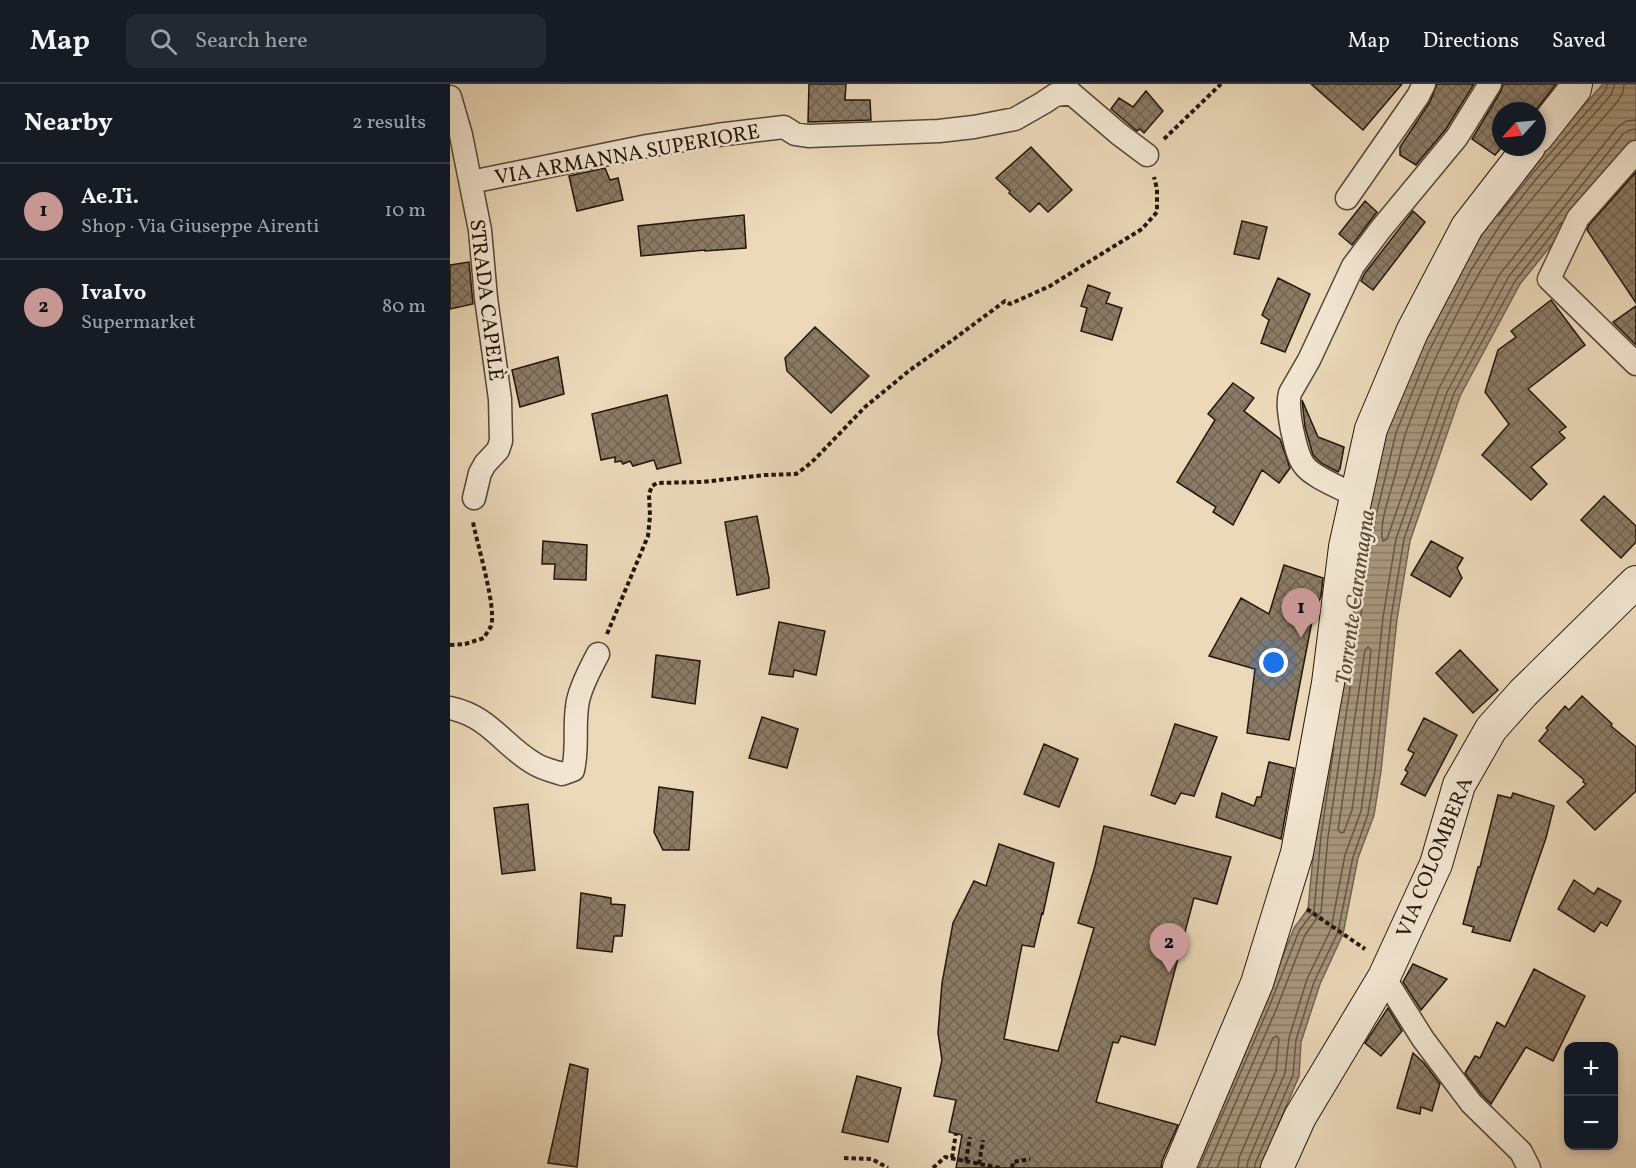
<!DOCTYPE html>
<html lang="en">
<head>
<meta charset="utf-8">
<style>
	body { margin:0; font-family:Vollkorn,serif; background:#242831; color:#f1f3f6 }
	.controls { position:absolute; right:18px; bottom:18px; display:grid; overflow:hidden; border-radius:12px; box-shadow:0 3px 9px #0003 }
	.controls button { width:54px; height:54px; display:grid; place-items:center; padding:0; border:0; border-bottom:2px solid #363941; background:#171b24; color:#f1f3f6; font:30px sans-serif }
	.compass { position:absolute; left:1042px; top:18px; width:54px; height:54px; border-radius:50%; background:#171b24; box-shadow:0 3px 9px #0003; rotate:243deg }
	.you { position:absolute; left:824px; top:579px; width:21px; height:21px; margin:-15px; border:4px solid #fff; border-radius:50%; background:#1a73e8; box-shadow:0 0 0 9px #1a73e833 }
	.badge { display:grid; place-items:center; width:39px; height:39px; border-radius:50%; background:#c59692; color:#111; font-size:20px; font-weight:700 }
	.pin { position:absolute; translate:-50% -50px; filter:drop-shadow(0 2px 3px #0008) }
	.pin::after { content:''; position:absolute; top:32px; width:21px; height:18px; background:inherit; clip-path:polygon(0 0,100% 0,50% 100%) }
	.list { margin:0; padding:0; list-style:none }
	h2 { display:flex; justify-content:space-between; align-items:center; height:78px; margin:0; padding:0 24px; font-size:26px }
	h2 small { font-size:20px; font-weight:400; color:#9ea1a6 }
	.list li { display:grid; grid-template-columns:39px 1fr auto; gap:18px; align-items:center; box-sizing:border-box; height:96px; padding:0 24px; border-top:2px solid #363941 }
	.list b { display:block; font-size:22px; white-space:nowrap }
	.list p { margin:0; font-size:20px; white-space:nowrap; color:#9ea1a6 }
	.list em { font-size:20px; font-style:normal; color:#9ea1a6 }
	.icon { flex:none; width:33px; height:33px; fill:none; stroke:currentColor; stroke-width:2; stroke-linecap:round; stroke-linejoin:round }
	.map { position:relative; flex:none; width:1186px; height:1084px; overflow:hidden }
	header { display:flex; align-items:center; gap:36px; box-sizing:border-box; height:84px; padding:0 30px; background:#171b24; border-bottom:2px solid #363941 }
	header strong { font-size:28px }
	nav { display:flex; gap:33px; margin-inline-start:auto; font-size:21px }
	.search { width:420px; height:54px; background:#242831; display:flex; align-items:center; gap:15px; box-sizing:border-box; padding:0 21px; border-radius:12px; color:#9ea1a6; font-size:22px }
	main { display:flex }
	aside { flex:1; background:#171b24 }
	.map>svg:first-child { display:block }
	.water { fill:url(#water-rules); stroke:#726350; stroke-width:1.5 }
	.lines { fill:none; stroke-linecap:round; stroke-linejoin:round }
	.shore { stroke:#645644; stroke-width:1.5 }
	.building { fill:url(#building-cross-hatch); stroke:#22160b; stroke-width:1.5 }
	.street-casing { stroke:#544737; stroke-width:25 }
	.secondary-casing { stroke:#22160b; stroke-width:34 }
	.path { stroke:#22160b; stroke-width:4; stroke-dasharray:4.5 3; stroke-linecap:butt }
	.street { stroke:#f2e6d2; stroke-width:22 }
	.secondary { stroke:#f2e6d2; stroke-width:32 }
	.labels { text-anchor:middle; stroke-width:5; stroke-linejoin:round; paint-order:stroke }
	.street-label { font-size:21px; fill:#22160b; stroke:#f2e6d2 }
	.water-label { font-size:22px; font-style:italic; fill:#574a39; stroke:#f2e6d2 }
</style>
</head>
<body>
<header>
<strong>Map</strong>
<div class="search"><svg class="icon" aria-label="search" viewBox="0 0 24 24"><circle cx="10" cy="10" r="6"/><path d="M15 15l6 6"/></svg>Search here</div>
<nav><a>Map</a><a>Directions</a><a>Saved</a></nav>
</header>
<main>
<aside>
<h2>Nearby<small>2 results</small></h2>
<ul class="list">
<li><span class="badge">1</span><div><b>Ae.Ti.</b><p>Shop · Via Giuseppe Airenti</p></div><em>10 m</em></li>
<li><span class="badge">2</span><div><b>IvaIvo</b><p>Supermarket</p></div><em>80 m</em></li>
</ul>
</aside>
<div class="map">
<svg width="1186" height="1084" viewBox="0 0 1186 1084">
	<defs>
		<pattern id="water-rules" width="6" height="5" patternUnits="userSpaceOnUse" patternTransform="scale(1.5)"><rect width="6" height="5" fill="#a7977e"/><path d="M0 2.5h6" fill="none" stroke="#887a65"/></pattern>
		<pattern id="building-cross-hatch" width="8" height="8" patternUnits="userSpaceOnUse" patternTransform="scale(1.5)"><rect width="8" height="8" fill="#8b7b66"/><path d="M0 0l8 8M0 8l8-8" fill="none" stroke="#716452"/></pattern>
	</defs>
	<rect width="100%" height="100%" fill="#ebd9ba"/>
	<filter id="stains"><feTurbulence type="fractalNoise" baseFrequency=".00333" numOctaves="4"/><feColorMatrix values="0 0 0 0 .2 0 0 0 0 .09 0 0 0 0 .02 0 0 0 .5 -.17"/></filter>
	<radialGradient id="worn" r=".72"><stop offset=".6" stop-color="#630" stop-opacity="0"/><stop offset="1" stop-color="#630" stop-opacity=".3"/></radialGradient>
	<path class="water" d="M1153 0H1186V56L1070 200 1010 312 960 457 947 535 931 687 924 731 908 774 893 850 870 900 851 958 849 992 810 1084H742L813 921 844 844 858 825 865 752 912 434 933 345 1009 179 1077 86Z"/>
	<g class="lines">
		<path class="shore" d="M1174 0 1173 8 1168 17C1132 59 1092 99 1059 144 1016 203 979 282 955 351 951 365 948 381 944 395 940 410 928 443 933 457L937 455 989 304 1050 190 1167 44 1176 37 1186 36
			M1048 132 1082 90 1156 6 1157 0
			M918 563 921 566 908 684 902 726 894 748 891 749 888 746 915 566Z
			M749 1084 819 923 849 847 864 827 871 752 884 663
			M757 1084 826 926 855 851 871 828 878 753 925 436 946 349 978 269 1021 186 1052 138 1087 94 1161 11 1165 0
			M767 1084 823 954 827 952 829 955 826 987 789 1074 788 1084
			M797 1084 798 1077 835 989 839 954 857 895 881 845 895 771 911 727 917 685 933 533 946 455 997 308 1059 192 1173 50 1179 46 1186 45
			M805 1084V1080L843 991 846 956 864 898 888 848 903 773 918 730 925 686 941 534 954 455 1004 309 1065 197 1112 138"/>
	</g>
	<path class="building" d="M359 0H396L395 16H420L421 36 358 38Z
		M861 0H952L913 46Z
		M987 0H1024L996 45 966 81 950 71V63L980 18Z
		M1053 0H1106L1085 27H1051L1052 63 1045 71 1022 55 1051 7Z
		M696 7 713 27 694 49 690 45 687 47 661 25 669 14 683 23Z
		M581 63 622 106 598 128 589 119 580 128 559 109 560 107 546 94Z
		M155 84 160 96 168 94 173 116 127 127 119 92Z
		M1186 88V219L1137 146 1139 141Z
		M915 117 927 128 902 161 889 150Z
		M963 127 975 138 923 206 911 197 915 189Z
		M294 131 296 164 255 167V166L191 172 188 142Z
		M792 137 817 143 809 175 784 170Z
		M19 178 23 220 0 225V181Z
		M828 194 860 210 835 268 811 259 819 236 812 231Z
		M638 201 660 209 656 219 672 224 662 256 631 247 637 224 631 222Z
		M1101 216 1135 261 1078 305 1116 343 1109 348 1115 354 1081 383 1097 400 1081 416 1032 371 1059 340 1035 308 1048 266 1066 253 1061 247Z
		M1186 222V261L1163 238Z
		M365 243 419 292 381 329 337 287 335 274Z
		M108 273 114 310 70 323 62 286Z
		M783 299 804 314 794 327 830 355 840 384 829 399 812 386 783 441 763 428 766 423 727 398 765 336 758 330Z
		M217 311 231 379 207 385 204 376 183 382 180 377 173 380 171 377 165 378V373L151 376 142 330Z
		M852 316 868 353 894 363 890 385 888 388 871 379 863 371 855 343Z
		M1154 412 1186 442V458L1171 474 1131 436Z
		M307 432 319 495V504L287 511 275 438Z
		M93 457 137 461 136 496 104 495 105 480H92Z
		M981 457 1013 474 1007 484 1012 494 1000 513 961 491Z
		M834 481 873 494 871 512 863 532 839 656 797 649 805 585 759 572 791 514 819 530Z
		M329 538 375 547 366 591 344 586 343 593 319 590Z
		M1010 566 1048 606 1023 629 986 589Z
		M206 571 250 577 245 620 202 613Z
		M1132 612 1162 640 1161 642 1186 663V707L1145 746 1117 718 1136 700 1133 698 1134 696 1089 657 1098 646 1096 644 1115 622 1119 626Z
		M312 633 348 645 337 684 299 674Z
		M974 634 1007 651 975 712 951 700 958 688 955 686 964 669 958 666Z
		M725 640 767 653 744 712 731 709 725 720 701 711Z
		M594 660 628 675 609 723 574 710Z
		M819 678 844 684 831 755 766 733 772 709 804 722 807 713H811Z
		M209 703 243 708 239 766H213L204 748Z
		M1063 709 1104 722 1096 754 1060 857 1022 848 1024 843 1013 840 1028 783H1030L1048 711 1061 714Z
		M78 720 85 786 52 790 44 724Z
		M654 742 781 773 767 820 744 814 705 961 671 952 668 959 663 958 646 1018 728 1041 712 1077 711 1084H506L512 1051 499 1048 506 1016 484 1012 492 976 488 949 492 899 503 839 524 797 536 802 549 760 604 779 593 830 592 829 584 863 572 861 554 955 608 967 644 844 628 839 645 782Z
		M1124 796 1144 810 1148 804 1171 817 1157 842 1151 838 1144 848 1108 825Z
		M131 809 161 814V820L175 821 172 852H164L162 868 127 864Z
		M963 880 997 895 971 926 953 898Z
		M1084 885 1135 912 1103 977 1076 963 1041 1020 1031 1010 1015 989 1025 972 1030 974 1047 938 1055 943Z
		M938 924 952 947 931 972 915 959Z
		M963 969 974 979 990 1000 982 1027 971 1023 970 1030 947 1024Z
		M120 980 138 985 127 1083 98 1079Z
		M407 992 451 1004 438 1058 392 1048Z"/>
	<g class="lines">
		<defs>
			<path id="street" d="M0 13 11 51 30 146 36 214 50 315 51 357 48 366 35 380 30 389 24 414
				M1186 68 1128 134 1099 195 1186 280
				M21 98 197 62 267 51 334 43 345 50 358 52 489 47 524 43 565 35 593 19 605 11 621 9 669 50 697 71
				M897 114 968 12 974 0
				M906 412C894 405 862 393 854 381 847 372 845 357 842 346 840 334 837 320 840 309L859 276 903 182 930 146 1007 53 1040 0
				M0 624C41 633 52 661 85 680 93 685 103 687 112 690L123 686C128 665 124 644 127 623 128 608 141 583 148 570
				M934 893 973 955 1021 1019 1071 1068 1079 1084"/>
			<path id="secondary" d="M1087 53 1125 5 1126 0
				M729 1084 807 899 847 769 878 599 895 463 921 345 962 248 1017 143 1079 63
				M827 1084 850 1033 934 893 986 780 1009 701 1041 645 1073 609 1186 498"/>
		</defs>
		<use href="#street" class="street-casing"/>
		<use href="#secondary" class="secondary-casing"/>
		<path class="path" d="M714 55 771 0
			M157 550 198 452 200 432 199 410 202 402 207 399 252 398 315 391 346 390 356 383 365 375 415 323 460 286 504 255 555 217 560 220 600 202 653 169 692 145 707 128V105L704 93
			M0 561 15 560 34 554C36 550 39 546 41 542 47 524 27 460 23 438
			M857 825 915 865
			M394 1074 422 1075 438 1084
			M502 1074 506 1049
			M516 1077 520 1053
			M529 1080 533 1056
			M483 1084 495 1073 550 1084
			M562 1084 563 1078 580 1075"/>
		<use href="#street" class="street"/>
		<use href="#secondary" class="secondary"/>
	</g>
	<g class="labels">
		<g class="street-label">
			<text transform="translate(177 70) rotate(-10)" y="7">VIA ARMANNA SUPERIORE</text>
			<text transform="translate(37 216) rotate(83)" y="7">STRADA CAPELÈ</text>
			<text transform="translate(984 773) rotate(-68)" y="7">VIA COLOMBERA</text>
		</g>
		<g class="water-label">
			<text transform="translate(904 513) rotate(-82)" y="8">Torrente Caramagna</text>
		</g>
	</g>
	<rect width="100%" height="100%" filter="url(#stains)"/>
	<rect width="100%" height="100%" fill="url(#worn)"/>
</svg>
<div class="controls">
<button>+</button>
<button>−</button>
</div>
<svg class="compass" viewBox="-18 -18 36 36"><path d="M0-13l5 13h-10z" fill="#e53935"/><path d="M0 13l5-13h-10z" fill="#9ea1a6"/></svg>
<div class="you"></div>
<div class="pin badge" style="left:851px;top:554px">1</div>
<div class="pin badge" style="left:719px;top:889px">2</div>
</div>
</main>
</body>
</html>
